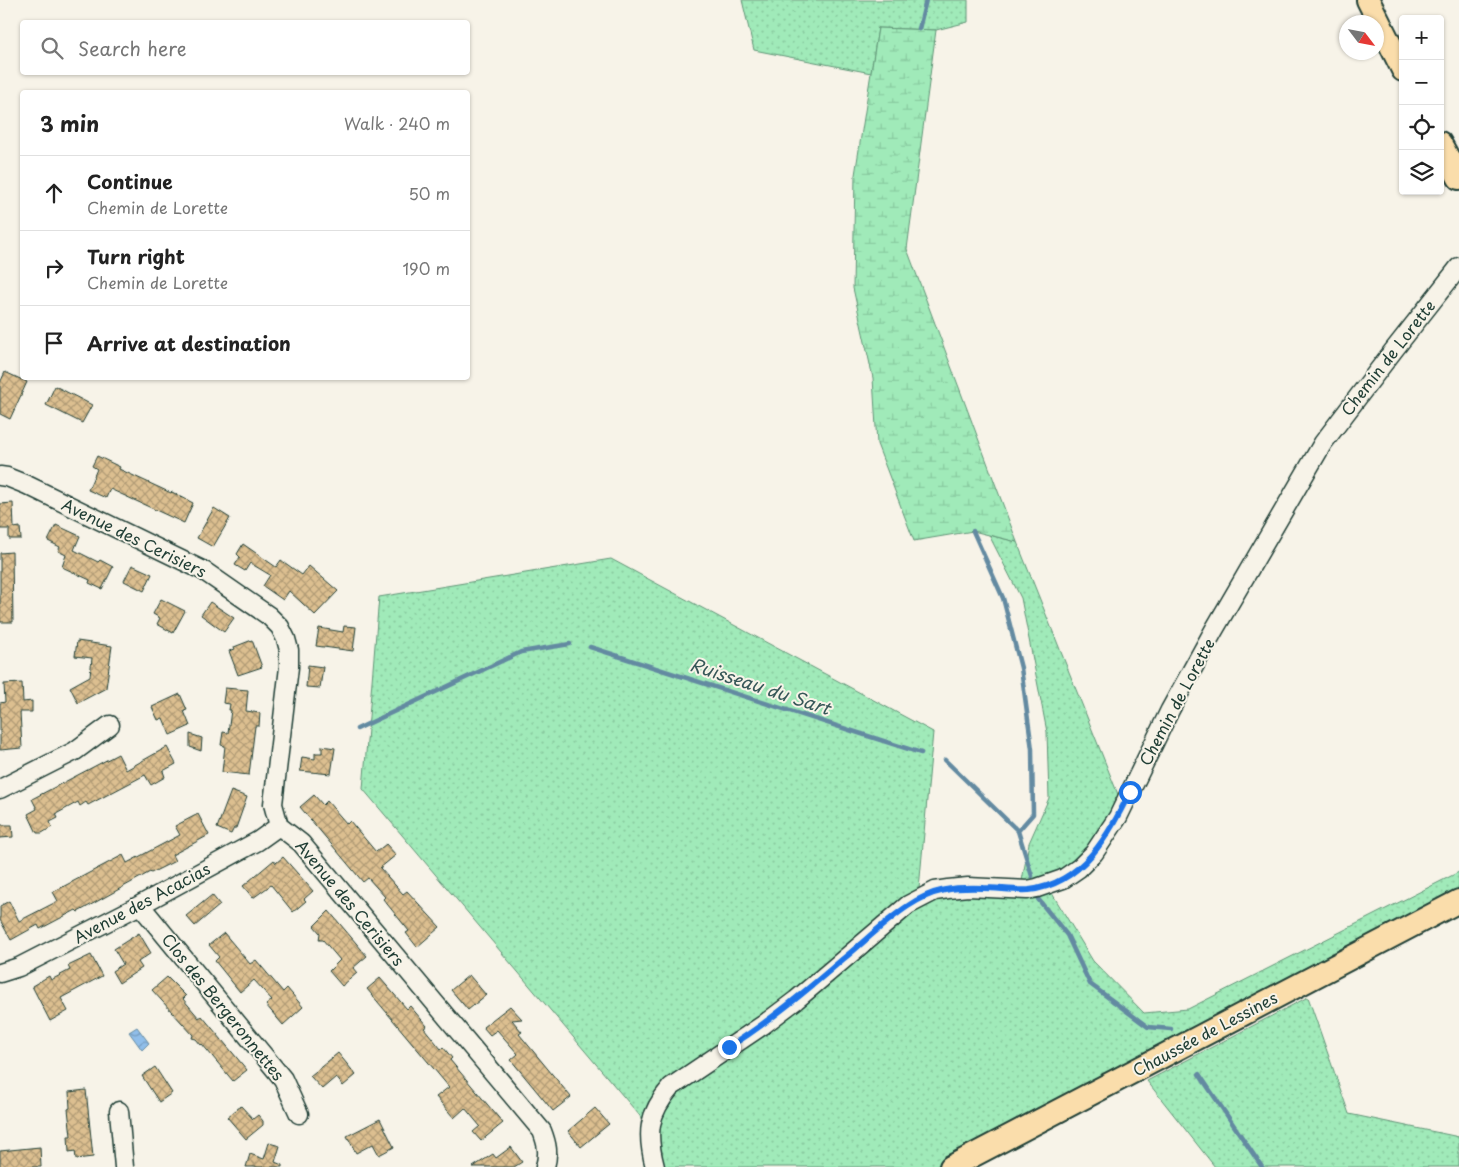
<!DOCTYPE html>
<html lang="en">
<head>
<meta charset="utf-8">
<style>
	body { margin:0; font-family:"Playpen Sans",sans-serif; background:#f6f6f6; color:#222 }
	.controls { position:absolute; right:15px; top:15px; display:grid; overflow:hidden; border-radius:5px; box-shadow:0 1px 4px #0004 }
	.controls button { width:45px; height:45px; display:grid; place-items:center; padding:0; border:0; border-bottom:1px solid #e0e0e0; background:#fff; color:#222; font:25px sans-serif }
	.compass { position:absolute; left:1339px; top:15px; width:45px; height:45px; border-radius:50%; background:#fff; box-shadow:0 1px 4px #0004; rotate:122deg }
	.stop { position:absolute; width:15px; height:15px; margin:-11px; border:4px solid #1a73e8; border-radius:50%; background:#fff }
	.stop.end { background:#1a73e8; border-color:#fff; box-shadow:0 1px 5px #0008 }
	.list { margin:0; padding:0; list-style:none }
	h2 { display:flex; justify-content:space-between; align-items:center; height:65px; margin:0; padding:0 20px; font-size:21px }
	h2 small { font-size:16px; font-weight:400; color:#767676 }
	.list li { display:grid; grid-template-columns:32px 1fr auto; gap:15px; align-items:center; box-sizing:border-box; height:75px; padding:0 20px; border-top:1px solid #e0e0e0 }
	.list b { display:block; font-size:19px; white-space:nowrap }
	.list p { margin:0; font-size:16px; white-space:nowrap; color:#767676 }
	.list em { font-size:16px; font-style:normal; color:#767676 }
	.icon { flex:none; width:28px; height:28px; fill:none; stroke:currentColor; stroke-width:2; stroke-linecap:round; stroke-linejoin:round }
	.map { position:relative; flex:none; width:1459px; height:1167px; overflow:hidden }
	.search { position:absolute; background:#fff; box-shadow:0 1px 4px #0004; left:20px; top:20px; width:450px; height:55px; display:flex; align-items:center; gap:12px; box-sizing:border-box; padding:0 18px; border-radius:5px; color:#767676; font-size:19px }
	.panel { position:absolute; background:#fff; box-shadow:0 1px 4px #0004; left:20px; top:90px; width:450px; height:290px; border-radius:5px }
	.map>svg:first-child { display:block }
	.grass { fill:url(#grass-dots); stroke:#609476 }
	.wetland { fill:url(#wetland-marsh); stroke:#609476 }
	.water { fill:url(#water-waves); stroke:#638aa1 }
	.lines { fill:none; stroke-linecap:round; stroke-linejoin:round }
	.stream { stroke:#638aa1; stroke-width:4.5 }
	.building { fill:url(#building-cross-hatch); stroke:#1f3d34 }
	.minor-casing { stroke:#1f3d34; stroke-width:21 }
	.major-casing { stroke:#1f3d34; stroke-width:26 }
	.minor { stroke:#f7f3e8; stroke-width:18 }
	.major { stroke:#faddab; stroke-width:22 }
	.route { stroke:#1a73e8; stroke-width:6 }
	.labels { text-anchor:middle; stroke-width:4; stroke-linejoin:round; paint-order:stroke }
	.street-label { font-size:16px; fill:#1f3d34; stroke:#f7f3e8 }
	.water-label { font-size:18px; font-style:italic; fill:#365758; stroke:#f7f3e8 }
</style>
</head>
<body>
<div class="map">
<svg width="1459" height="1167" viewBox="0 0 1459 1167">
	<defs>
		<pattern id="grass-dots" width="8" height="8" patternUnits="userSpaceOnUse" patternTransform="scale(1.25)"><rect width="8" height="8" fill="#a0eab9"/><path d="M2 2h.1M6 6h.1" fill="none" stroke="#89caa0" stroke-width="1.8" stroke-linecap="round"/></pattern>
		<pattern id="wetland-marsh" width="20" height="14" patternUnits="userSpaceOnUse" patternTransform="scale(1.25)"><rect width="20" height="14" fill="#a0eab9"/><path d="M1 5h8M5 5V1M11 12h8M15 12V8" fill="none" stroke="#89caa0"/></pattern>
		<pattern id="water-waves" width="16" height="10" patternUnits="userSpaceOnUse" patternTransform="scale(1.25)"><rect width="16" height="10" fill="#90beea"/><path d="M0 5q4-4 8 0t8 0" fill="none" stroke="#759cbe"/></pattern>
		<pattern id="building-cross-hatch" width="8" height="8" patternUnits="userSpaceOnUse" patternTransform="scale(1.25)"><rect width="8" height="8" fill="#dcbf90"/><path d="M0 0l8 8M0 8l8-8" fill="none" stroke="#b29c76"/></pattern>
	</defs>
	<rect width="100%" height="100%" fill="#f7f3e8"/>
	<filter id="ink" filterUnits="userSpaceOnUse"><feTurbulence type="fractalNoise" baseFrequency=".02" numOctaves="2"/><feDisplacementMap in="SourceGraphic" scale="10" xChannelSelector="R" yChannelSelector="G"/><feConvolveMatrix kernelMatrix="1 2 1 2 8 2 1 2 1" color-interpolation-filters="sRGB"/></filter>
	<g filter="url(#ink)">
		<path class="grass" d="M742 0H968V22L936 30 878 28 871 73 754 50Z
			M989 535 1017 542 1121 802 1070 871 1021 886 1029 843 1049 798 1047 732 1021 598Z
			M611 559 933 732 919 889 1020 893 1050 890 1093 961 1144 1013 1188 1009 1459 872V894L935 1167H655L640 1116 363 789 379 597Z
			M1308 997 1349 1114 1459 1137V1167H1215L1147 1081Z"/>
		<path class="wetland" d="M878 28 936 30 907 249 1017 542 973 531 914 541 877 444 873 378 853 288 855 175Z"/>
		<path class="water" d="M137 1027 149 1043 142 1050 129 1032Z"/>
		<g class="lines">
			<path class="stream" d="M919 29 926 0
				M973 531 1003 598 1021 668 1032 749 1033 814 1018 831
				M590 647 921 753
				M357 729 521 652 570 644
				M945 760 1018 831 1032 876
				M1038 899 1067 935 1090 984 1148 1027 1171 1029
				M1199 1074 1262 1167"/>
		</g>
		<path class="building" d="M5 372 27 382 10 419 0 414V383Z
			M55 386 92 405 82 423 46 405Z
			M97 456 120 467 119 469 171 493 172 492 193 503 184 523 110 489 106 498 88 490 97 469 92 466Z
			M13 503 14 528 20 527 21 539H9V529H0V504Z
			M214 508 230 518 213 547 197 538Z
			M56 525 80 536 74 550 98 562 100 560 113 567 102 589 89 583 90 580 62 567 66 555 58 551 60 547 48 541Z
			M243 544 276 567 281 560 302 575 309 566 338 591 315 615 289 591 283 600 263 586 270 575 250 563 245 571 235 565 240 557 237 554Z
			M12 552 13 622H0V553Z
			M132 565 152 574 144 591 124 581Z
			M161 599 185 611 173 633 157 624 160 618 153 614Z
			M210 602 234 618 224 632 201 615Z
			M344 626 356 627 353 651 316 646 319 628 343 632Z
			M252 640 262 667 238 675 229 651 235 649 234 647Z
			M77 641 112 646 106 688 78 703 70 687 90 676 92 658 75 656Z
			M308 665 323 667 320 688 306 687Z
			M22 683 23 702 32 701V712H20L22 748 0 750V703L5 702 4 684Z
			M225 688 248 690 246 711 260 713 259 726H255L249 775 222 772 225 746 221 745 223 732 228 733 231 710H229L230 704 223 703Z
			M180 694 187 710 184 711 190 726 170 735 163 718 158 720 152 707Z
			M190 734 202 738 201 751 190 747Z
			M322 746 335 748 331 774 300 771 302 757 315 759V753H322Z
			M167 747 176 764 163 771 165 777 151 785 145 775 88 805 86 802 80 806 78 802 56 814 58 818 50 822 52 827 42 833H37L28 814 37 809 32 799 118 754 126 770Z
			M231 791 247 797 236 828H234L231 834 217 828Z
			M314 795 323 805 327 801 347 824 350 821 376 852 386 844 396 855 380 868 403 894 407 891 440 927 417 947 406 933 409 931 383 899 385 897 368 878 363 882 300 807Z
			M198 814 209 835 172 855 175 861 151 873 150 872 78 912 76 910 40 929 38 925 11 940 0 920V906L9 901 19 921 58 901 53 892 123 855 127 863 180 835 175 826Z
			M0 825H12L13 837 0 838Z
			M283 857 313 891 304 899 306 901 293 912 271 885 253 898 243 886 274 860 276 863Z
			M212 895 220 905 195 926 186 916Z
			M329 911 367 956 353 968 357 973 342 986 329 971 340 960 323 940H319L320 933 314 926Z
			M139 933 151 953 138 962 142 968 119 983 112 971 123 964 114 949Z
			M224 933 250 964 256 960 283 992 287 988 303 1007 283 1025 266 1005 272 1000 254 980 240 992 215 961 219 957 209 945Z
			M91 955 102 976 61 998 68 1011 50 1021 32 986 49 976 51 980 70 970 68 966Z
			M469 975 486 995 468 1010 451 990Z
			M167 977 186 996 183 999 199 1018 202 1016 247 1070 233 1081 202 1044 201 1045 196 1039 192 1038 193 1035 152 990Z
			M380 978 407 1009 410 1006 427 1026 424 1028 441 1049 443 1047 452 1058 450 1060 503 1123 481 1141 473 1132 480 1126 465 1108 454 1118 436 1097 449 1087 367 989Z
			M510 1006 522 1019 512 1020 522 1032 519 1034 571 1097 553 1111 511 1060 518 1054 497 1030 490 1035 483 1027Z
			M338 1053 356 1075 343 1086 336 1077 322 1089 310 1076Z
			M155 1067 172 1093 159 1102 142 1076Z
			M86 1090 93 1157 76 1159 75 1151 69 1152 68 1136H71L68 1109 70 1108 69 1092Z
			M241 1106 253 1119 258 1115 263 1121V1125L246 1139 227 1117Z
			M595 1108 609 1124 581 1147 568 1131Z
			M380 1119 394 1147 379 1155 373 1144 356 1153 347 1136Z
			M269 1143 280 1146 275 1162 282 1165V1167H246L250 1154 264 1159Z
			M40 1147 41 1167H0V1151Z
			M511 1147 522 1162 514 1167H473L493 1154 496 1158Z"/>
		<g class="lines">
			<defs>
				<path id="minor" d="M0 476 7 477 27 485 204 571 269 616 280 627 286 639 289 650V667L273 804 279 826 301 843 542 1131C547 1144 549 1153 545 1167
					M0 789 75 751 110 725
					M140 905 283 1079 299 1114
					M0 973 19 967 140 905 258 841 279 826
					M119 1111 124 1167
					M655 1167C646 1133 648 1114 671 1087L763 1025 796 1000 908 905 935 891 948 889 968 887 1027 890 1037 888 1063 879 1079 868 1094 853 1118 817 1170 710 1214 630 1323 443 1393 351 1459 267"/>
				<path id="major" d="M1368 0 1403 70
					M1440 143 1459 178
					M951 1167 1459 901"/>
			</defs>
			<use href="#minor" class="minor-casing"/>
			<use href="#major" class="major-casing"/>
			<use href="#minor" class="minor"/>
			<use href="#major" class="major"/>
		</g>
	</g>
	<g class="lines" filter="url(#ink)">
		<path class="route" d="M729 1047C770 1021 806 991 843 959 864 942 885 921 908 906 933 889 954 887 983 888 998 888 1014 891 1029 890 1083 884 1109 834 1130 792"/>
	</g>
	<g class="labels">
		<g class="street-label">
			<text transform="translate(1388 358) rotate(-52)" y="6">Chemin de Lorette</text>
			<text transform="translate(134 538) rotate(26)" y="6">Avenue des Cerisiers</text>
			<text transform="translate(1177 702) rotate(-62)" y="6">Chemin de Lorette</text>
			<text transform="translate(142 903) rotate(-28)" y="6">Avenue des Acacias</text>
			<text transform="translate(350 903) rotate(50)" y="6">Avenue des Cerisiers</text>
			<text transform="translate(223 1007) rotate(51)" y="6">Clos des Bergeronnettes</text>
			<text transform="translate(1205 1034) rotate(-28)" y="6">Chaussée de Lessines</text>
		</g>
		<g class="water-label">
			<text transform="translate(760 687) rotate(18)" y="6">Ruisseau du Sart</text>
		</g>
	</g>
</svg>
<div class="controls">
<button>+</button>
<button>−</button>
<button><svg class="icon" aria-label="locate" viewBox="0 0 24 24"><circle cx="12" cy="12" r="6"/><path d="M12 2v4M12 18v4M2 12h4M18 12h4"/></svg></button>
<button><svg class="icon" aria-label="layers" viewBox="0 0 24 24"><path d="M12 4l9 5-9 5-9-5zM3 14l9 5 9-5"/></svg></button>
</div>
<svg class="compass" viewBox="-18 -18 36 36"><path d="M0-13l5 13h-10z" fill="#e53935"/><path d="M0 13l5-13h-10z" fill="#767676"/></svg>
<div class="stop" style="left:1130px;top:792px"></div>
<div class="stop end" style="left:729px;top:1047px"></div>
<div class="search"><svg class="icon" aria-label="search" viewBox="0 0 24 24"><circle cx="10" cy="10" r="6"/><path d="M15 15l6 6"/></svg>Search here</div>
<section class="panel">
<h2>3 min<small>Walk · 240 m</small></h2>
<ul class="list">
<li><svg class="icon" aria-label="ahead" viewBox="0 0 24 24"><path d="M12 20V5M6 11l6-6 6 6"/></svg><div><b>Continue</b><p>Chemin de Lorette</p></div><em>50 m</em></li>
<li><svg class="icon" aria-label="right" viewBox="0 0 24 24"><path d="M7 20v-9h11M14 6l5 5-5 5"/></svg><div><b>Turn right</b><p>Chemin de Lorette</p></div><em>190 m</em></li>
<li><svg class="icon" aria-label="arrive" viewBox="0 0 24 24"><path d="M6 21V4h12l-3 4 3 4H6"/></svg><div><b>Arrive at destination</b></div></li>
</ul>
</section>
</div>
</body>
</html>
